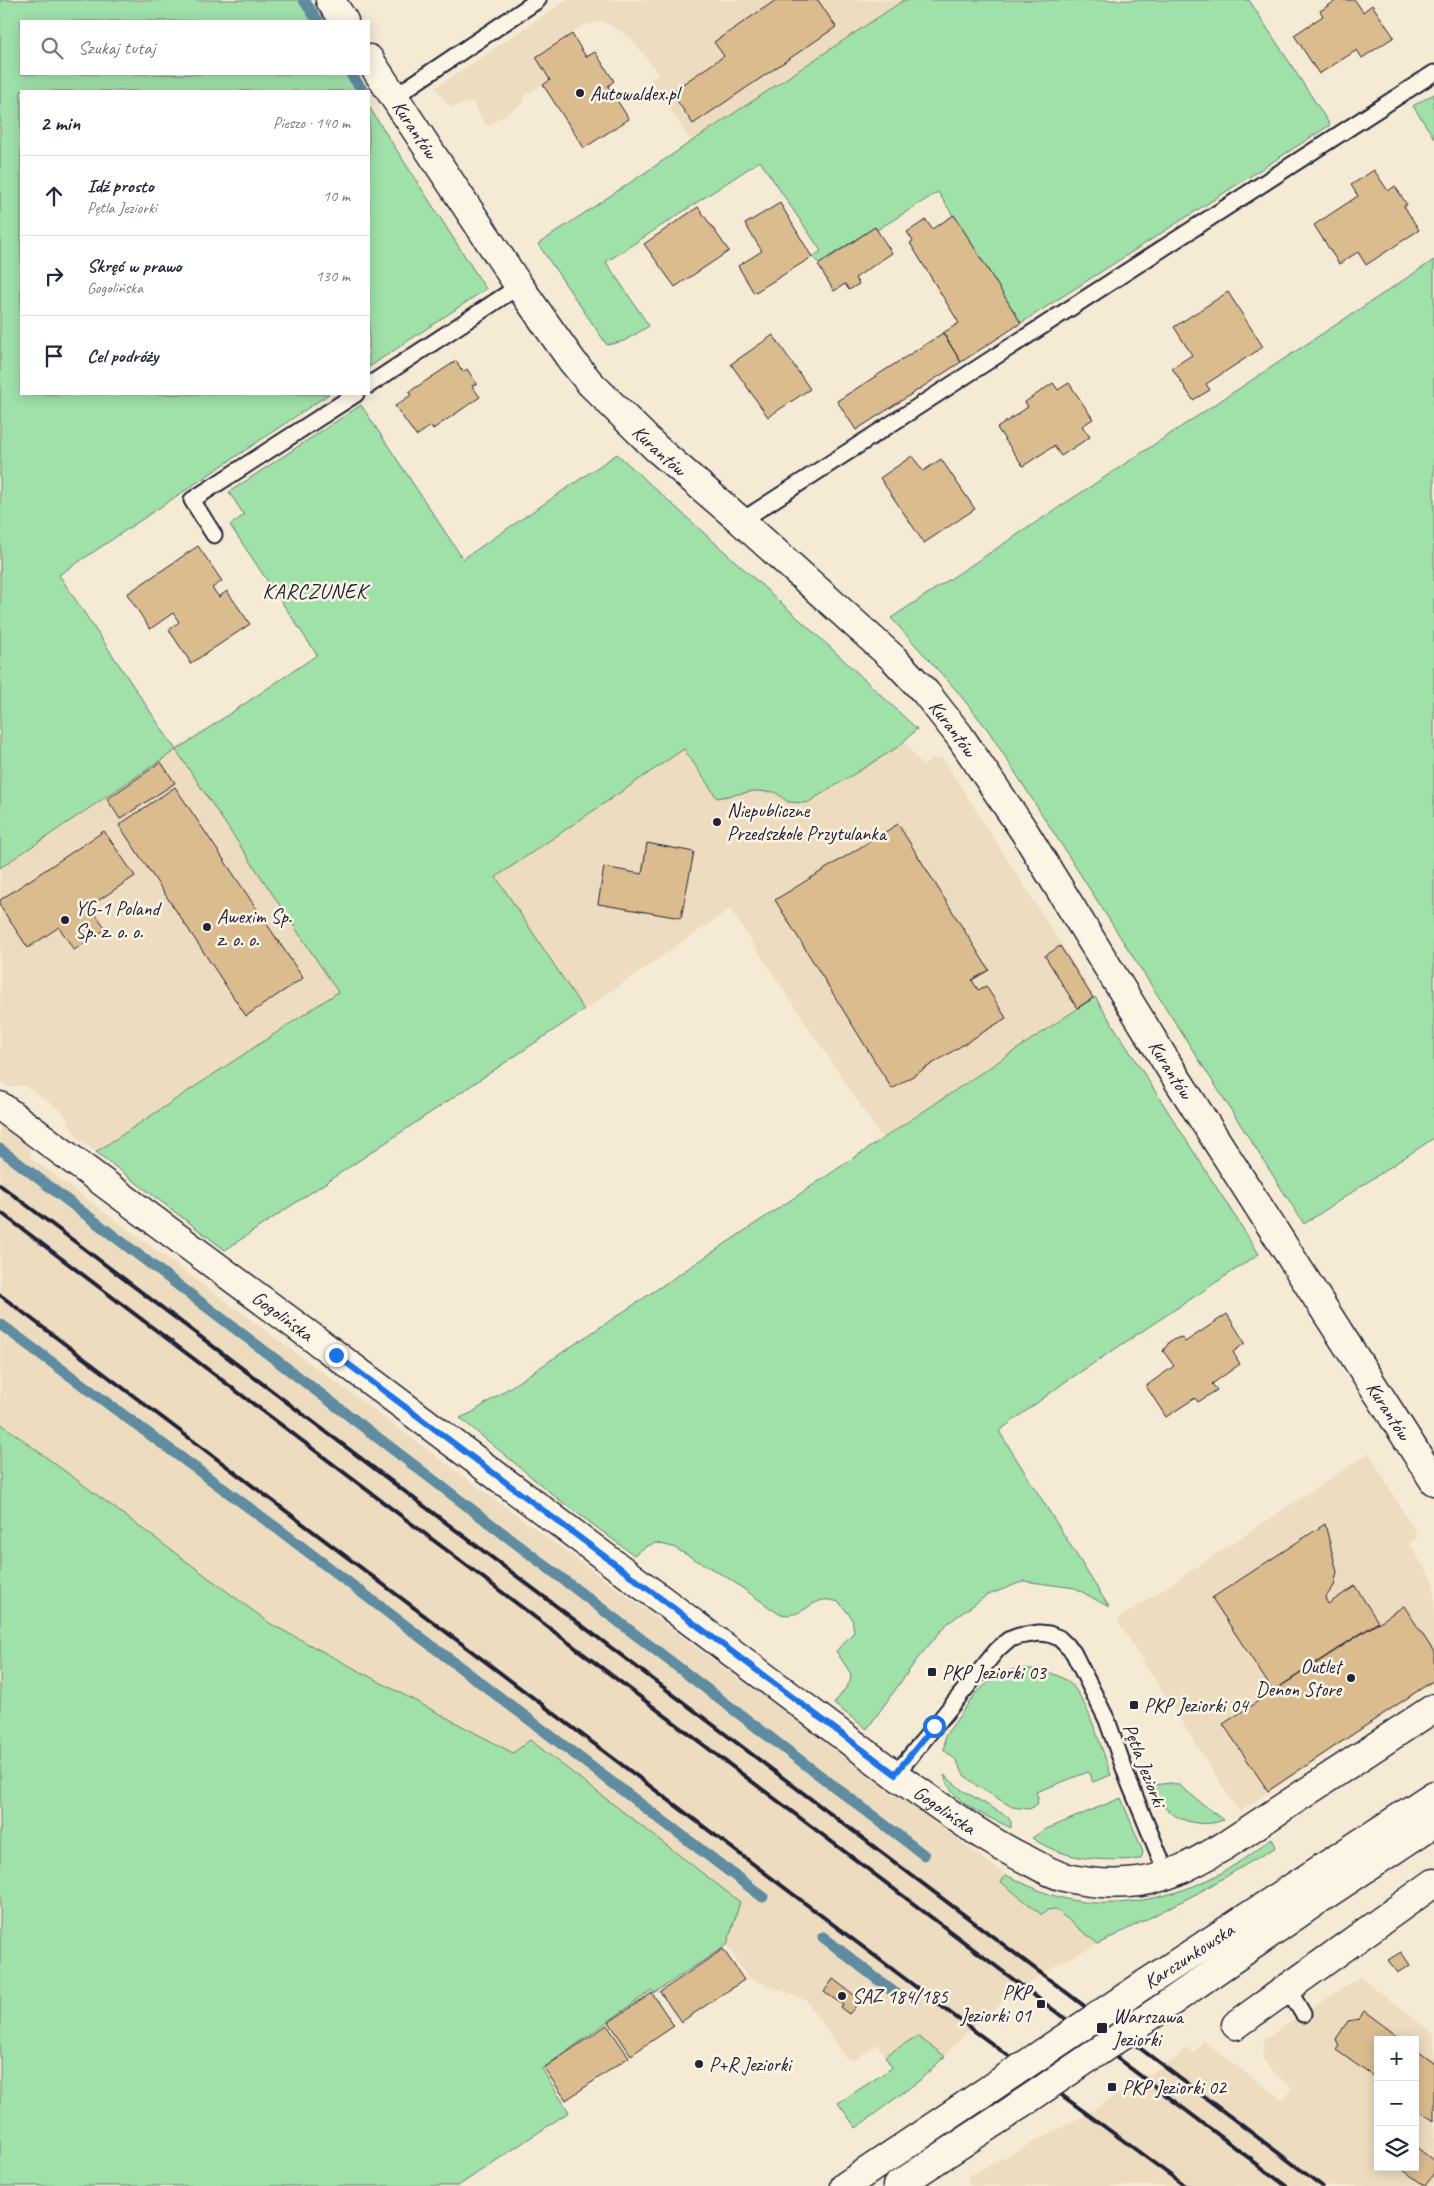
<!DOCTYPE html>
<html lang="pl">
<head>
<meta charset="utf-8">
<style>
	body { margin:0; font-family:Caveat,sans-serif; background:#f6f6f7; color:#1f2937 }
	.controls { position:absolute; right:15px; bottom:15px; display:grid; overflow:hidden; border-radius:0px; box-shadow:0 2px 12px #0003 }
	.controls button { width:45px; height:45px; display:grid; place-items:center; padding:0; border:0; border-bottom:1px solid #e0e1e3; background:#fff; color:#1f2937; font:25px sans-serif }
	.stop { position:absolute; width:15px; height:15px; margin:-11px; border:4px solid #1a73e8; border-radius:50%; background:#fff }
	.stop.end { background:#1a73e8; border-color:#fff; box-shadow:0 1px 5px #0008 }
	.list { margin:0; padding:0; list-style:none }
	h2 { display:flex; justify-content:space-between; align-items:center; height:65px; margin:0; padding:0 20px; font-size:21px }
	h2 small { font-size:16px; font-weight:400; color:#747a83 }
	.list li { display:grid; grid-template-columns:32px 1fr auto; gap:15px; align-items:center; box-sizing:border-box; height:80px; padding:0 20px; border-top:1px solid #e0e1e3 }
	.list b { display:block; font-size:19px; white-space:nowrap }
	.list p { margin:0; font-size:16px; white-space:nowrap; color:#747a83 }
	.list em { font-size:16px; font-style:normal; color:#747a83 }
	.icon { flex:none; width:28px; height:28px; fill:none; stroke:currentColor; stroke-width:2; stroke-linecap:round; stroke-linejoin:round }
	.map { position:relative; flex:none; width:1434px; height:2186px; overflow:hidden }
	.search { position:absolute; background:#fff; box-shadow:0 2px 12px #0003; left:20px; top:20px; width:350px; height:55px; display:flex; align-items:center; gap:12px; box-sizing:border-box; padding:0 18px; border-radius:0px; color:#747a83; font-size:19px }
	.panel { position:absolute; background:#fff; box-shadow:0 2px 12px #0003; left:20px; top:90px; width:350px; height:305px; border-radius:0px }
	.map>svg:first-child { display:block }
	.built { fill:#eddcbf; fill-rule:evenodd }
	.green { fill:#a0e0a9; stroke:#618172 }
	.lines { fill:none; stroke-linecap:round; stroke-linejoin:round }
	.stream { stroke:#5e8ca1; stroke-width:11 }
	.building { fill:#dbbc8e; stroke:#22223b }
	.service-casing { stroke:#22223b; stroke-width:19 }
	.minor-casing { stroke:#22223b; stroke-width:31 }
	.tertiary-casing { stroke:#22223b; stroke-width:31 }
	.service { stroke:#fcf5e5; stroke-width:15 }
	.minor { stroke:#fcf5e5; stroke-width:28 }
	.tertiary { stroke:#fcf5e5; stroke-width:28 }
	.rail { stroke:#22223b; stroke-width:4 }
	.tertiary-bridge-casing { stroke:#22223b; stroke-width:31; stroke-linecap:butt }
	.tertiary-bridge { stroke:#fcf5e5; stroke-width:28 }
	.route { stroke:#1a73e8; stroke-width:6 }
	.poi-dot { fill:#22223b; stroke:#fcf5e5; stroke-width:2 }
	.labels { text-anchor:middle; stroke-width:5; stroke-linejoin:round; paint-order:stroke }
	.poi-label { font-size:20px; fill:#22223b; stroke:#fcf5e5; text-anchor:start }
	.street-label { font-size:20px; fill:#22223b; stroke:#fcf5e5 }
	.neighbourhood-label { font-size:21px; letter-spacing:1px; fill:#22223b; stroke:#fcf5e5 }
</style>
</head>
<body>
<div class="map">
<svg width="1434" height="2186" viewBox="0 0 1434 2186">
	<rect width="100%" height="100%" fill="#f5ead4"/>
	<filter id="ink" filterUnits="userSpaceOnUse"><feTurbulence type="fractalNoise" baseFrequency=".02" numOctaves="2"/><feDisplacementMap in="SourceGraphic" scale="10" xChannelSelector="R" yChannelSelector="G"/><feConvolveMatrix kernelMatrix="1 2 1 2 8 2 1 2 1" color-interpolation-filters="sRGB"/></filter>
	<g filter="url(#ink)">
		<path class="built" d="M567 0H904L691 142 651 79 659 74 629 36 602 21 582 26 536 57 550 80 525 95 524 103 487 126 472 102 451 107 435 88Z
			M917 729 904 741 923 766 932 759 942 758 945 762 1095 997 882 1138 730 909 584 1010 495 877 684 749Z
			M176 750 338 992 96 1152 78 1138 61 1110 24 1085 9 1087 0 1080V869Z
			M0 1117 25 1136 32 1159 1006 1875 1001 1883 1043 1915 1047 1910 1055 1909 1098 1944 1059 1963 1004 2001 966 2033 945 2056 917 2036 885 2056 877 2044 854 2060 845 2057 806 2000 747 1977 727 1945 740 1902 530 1740 513 1754 271 1624 0 1423Z
			M1369 1453 1418 1537 1409 1543 1434 1583V1682L1239 1812 1117 1620Z
			M1360 1977 1434 2034V2186H971L967 2177 1084 2116 1176 2058 1186 2047 1194 2053 1203 2041 1283 2100 1292 2087 1276 2075 1263 2059V2040ZM1378 2040H1415V2167H1378Z"/>
		<path class="green" d="M0 0H298L312 21H21V74H347L358 91H21V394H329L59 575 176 750 317 655 230 525 244 515 229 492 361 405 463 559 617 454 832 649 917 729 898 747 807 803 788 802 775 792 754 791 717 798 684 749 496 877 584 1010 225 1250 96 1152 338 992 176 750 0 868Z
			M904 0H1249L1330 125 1021 323 938 192 877 230 875 227 819 263 812 257 821 251 760 161 606 262 649 326 624 341 607 345 538 244Z
			M1434 94V138L1413 106Z
			M369 107 486 289 369 367Z
			M1434 260V1138L1304 1224 988 730 956 690 891 618Z
			M1095 997 1259 1254 1065 1382 999 1431 1109 1607 1075 1588 1024 1581 986 1596 948 1623 918 1658 867 1729 834 1704 850 1682 851 1674 836 1651 854 1632 852 1618 839 1602C834 1601 828 1599 823 1600 804 1605 803 1618 779 1614L728 1578 673 1547 656 1543 647 1546 634 1555 557 1498 460 1418 473 1412Z
			M0 1423 271 1624 513 1753 530 1740 740 1902 727 1945 654 1993 652 1990 542 2069 569 2112 458 2186H0Z
			M1019 1668C1035 1669 1053 1671 1067 1681 1086 1693 1103 1753 1111 1775L1093 1782 1088 1772 1036 1792 1038 1798 1037 1805 1029 1809 1012 1807 977 1786 964 1775 956 1760 944 1750 945 1736 976 1693 1000 1673Z
			M944 1775 962 1790 1008 1817 1011 1822V1828C986 1815 952 1805 944 1775Z
			M1171 1783 1179 1785 1223 1820C1197 1831 1158 1816 1153 1785Z
			M1121 1798 1143 1852 1141 1859C1103 1861 1065 1861 1032 1838L1044 1830Z
			M1272 1838 1276 1847 1198 1893 1098 1944 1055 1909 1047 1910 1042 1915 1001 1882 1006 1875C1021 1882 1036 1890 1052 1895 1102 1912 1165 1901 1212 1878 1233 1868 1253 1852 1272 1838Z
			M917 2036 945 2056 920 2080 856 2128 838 2103 892 2068 885 2056Z"/>
		<g class="lines">
			<path class="stream" d="M304 0 318 21
				M351 74 363 91
				M0 1149 924 1855
				M0 1324 282 1532 763 1897
				M823 1937 895 1993"/>
		</g>
		<path class="building" d="M776 0H818L836 27 693 124 671 92 724 56 714 42Z
			M1337 0H1355L1363 12 1372 5 1394 37 1362 58 1357 50 1319 74 1294 35 1323 16 1320 11Z
			M572 34 586 57 595 52 614 81 608 86 629 119 584 148 543 85 550 80 536 57Z
			M1374 170 1388 191 1395 186 1407 205 1404 206 1419 230 1366 265 1358 252 1339 264 1314 225 1358 196 1351 185Z
			M780 203 812 257 754 293 738 266 762 251 745 224Z
			M698 207 729 251 675 287 644 244Z
			M954 215 1021 323 961 362 943 333 959 323 910 243 913 241 907 232 926 220 932 229Z
			M875 227 892 253 855 278 859 284 849 290 845 284 834 291 818 265Z
			M1228 292 1263 347 1206 384 1210 390 1193 400 1172 368 1192 355 1174 327Z
			M943 333 961 362 856 430 837 401Z
			M773 335 810 389 768 417 731 364Z
			M456 361 463 372 467 369 477 384 472 386 480 397 433 429 431 426 416 436 395 406 411 395 409 392Z
			M1053 383 1058 390 1069 383 1093 419 1082 426 1090 437 1061 456 1054 446 1023 466 997 428 1028 407 1025 402Z
			M912 456 923 471 941 459 975 509 924 543 880 478Z
			M198 546 222 581 212 588 219 597 227 591 250 624 190 664 189 660 169 630 179 622 173 613 150 629 127 594Z
			M161 762 175 783 120 819 107 799Z
			M175 787 303 978 246 1016 119 825Z
			M898 824 989 970 972 980 978 990 986 986 1006 1018 892 1089 775 900Z
			M104 831 135 876 90 906 106 929 74 950 59 927 28 948 0 906V900Z
			M647 843 694 852 681 918 598 904 604 867 642 874Z
			M1060 946 1093 998 1077 1008 1045 956Z
			M1227 1314 1245 1343 1233 1352 1240 1364 1212 1384 1217 1390 1198 1402 1195 1398 1166 1417 1146 1386 1174 1366 1163 1351 1170 1341 1181 1337 1185 1342Z
			M1325 1524 1337 1572 1334 1586 1325 1598 1328 1604 1355 1586 1378 1622 1273 1691 1212 1598Z
			M1404 1606 1434 1652V1680L1268 1791 1223 1724Z
			M723 1949 744 1980 681 2022 660 1992Z
			M1401 1952 1410 1965 1397 1973 1388 1960Z
			M833 1979 861 2000 849 2014 841 2008 843 2005 824 1992Z
			M652 1993 674 2026 631 2055 609 2022Z
			M1364 2011 1403 2040H1378V2080L1336 2050 1339 2046 1336 2039 1348 2021 1359 2019Z
			M607 2025 629 2057 566 2100 544 2068Z
			M1415 2049 1434 2063V2121L1415 2108Z
			M1415 2146 1434 2161V2174L1425 2186 1399 2167H1415Z"/>
		<g class="lines">
			<defs>
				<path id="service" d="M394 97 538 0
					M369 385 519 286
					M741 521 1434 73
					M214 535 192 500 356 394
					M895 1775 997 1650 1008 1640 1019 1636 1039 1633 1049 1634 1059 1638 1073 1652 1107 1720 1129 1782 1167 1874
					M1287 1987 1303 2014"/>
				<g id="minor">
					<path d="M330 0 344 21"/>
					<path id="s1" d="M369 59 519 286 572 361 590 383 656 448 741 521 893 658 926 693 959 735 1024 831 1170 1068 1434 1481"/>
					<path id="s2" d="M0 1106 336 1355 895 1775C939 1805 981 1838 1029 1861 1040 1867 1052 1874 1064 1877 1087 1883 1115 1885 1139 1882 1170 1878 1200 1860 1226 1845L1434 1708"/>
					<path d="M1236 2025 1434 1883"/>
				</g>
				<g id="tertiary">
					<path id="s3" d="M1145 1984 1434 1795"/>
					<path d="M1168 2004 1321 1898 1434 1823"/>
					<path d="M845 2186 982 2094"/>
					<path d="M897 2186 1005 2115"/>
				</g>
			</defs>
			<use href="#service" class="service-casing"/>
			<use href="#minor" class="minor-casing"/>
			<use href="#tertiary" class="tertiary-casing"/>
			<use href="#service" class="service"/>
			<use href="#minor" class="minor"/>
			<use href="#tertiary" class="tertiary"/>
			<path class="rail" d="M0 1185 1322 2186
				M0 1212 1286 2186
				M0 1295 957 2018 1185 2186"/>
			<defs>
				<path id="tertiary-bridge" d="M982 2094 1145 1984
					M1005 2115 1168 2004"/>
			</defs>
			<use href="#tertiary-bridge" class="tertiary-bridge-casing"/>
			<use href="#tertiary-bridge" class="tertiary-bridge"/>
		</g>
	</g>
	<g class="lines" filter="url(#ink)">
		<path class="route" d="M336 1355 895 1774 934 1726"/>
	</g>
	<g class="poi-dot">
		<circle cx="580" cy="93" r="5"/>
		<circle cx="717" cy="822" r="5"/>
		<circle cx="65" cy="920" r="5"/>
		<circle cx="207" cy="927" r="5"/>
		<rect x="927" y="1667" width="10" height="10" rx="2.5"/>
		<circle cx="1351" cy="1678" r="5"/>
		<rect x="1129" y="1700" width="10" height="10" rx="2.5"/>
		<circle cx="842" cy="1996" r="5"/>
		<rect x="1036" y="1999" width="10" height="10" rx="2.5"/>
		<rect x="1096" y="2022" width="12" height="12" rx="2.5"/>
		<circle cx="699" cy="2064" r="5"/>
		<rect x="1107" y="2082" width="10" height="10" rx="2.5"/>
	</g>
	<g class="labels">
		<g class="poi-label">
			<text x="590" y="100">Autowaldex.pl</text>
			<text x="727" y="817">Niepubliczne<tspan x="727" dy="23">Przedszkole Przytulanka</tspan></text>
			<text x="75" y="915">YG-1 Poland<tspan x="75" dy="23">Sp. z. o. o.</tspan></text>
			<text x="217" y="923">Awexim Sp.<tspan x="217" dy="23">z. o. o.</tspan></text>
			<text x="1341" y="1673" text-anchor="end">Outlet<tspan x="1341" dy="23">Denon Store</tspan></text>
			<text x="942" y="1679">PKP Jeziorki 03</text>
			<text x="1144" y="1712">PKP Jeziorki 04</text>
			<text x="1031" y="1999" text-anchor="end">PKP<tspan x="1031" dy="23">Jeziorki 01</tspan></text>
			<text x="852" y="2003">SAZ 184/185</text>
			<text x="1113" y="2023">Warszawa<tspan x="1113" dy="23">Jeziorki</tspan></text>
			<text x="709" y="2071">P+R Jeziorki</text>
			<text x="1122" y="2094">PKP Jeziorki 02</text>
		</g>
		<g class="street-label">
			<text dy="7" stroke="none"><textPath href="#s1" startOffset="84">Kurantów</textPath></text>
			<text dy="7" stroke="none"><textPath href="#s1" startOffset="489">Kurantów</textPath></text>
			<text dy="7" stroke="none"><textPath href="#s1" startOffset="894">Kurantów</textPath></text>
			<text dy="7" stroke="none"><textPath href="#s1" startOffset="1299">Kurantów</textPath></text>
			<text dy="7" stroke="none"><textPath href="#s2" startOffset="352">Gogolińska</textPath></text>
			<text dy="7" stroke="none"><textPath href="#s1" startOffset="1704">Kurantów</textPath></text>
			<text transform="translate(1145 1765) rotate(69)" y="7">Pętla Jeziorki</text>
			<text dy="7" stroke="none"><textPath href="#s2" startOffset="1178">Gogolińska</textPath></text>
			<text dy="7" stroke="none"><textPath href="#s3" startOffset="52">Karczunkowska</textPath></text>
		</g>
		<g class="neighbourhood-label">
			<text x="315" y="598">KARCZUNEK</text>
		</g>
	</g>
</svg>
<div class="controls">
<button>+</button>
<button>−</button>
<button><svg class="icon" aria-label="layers" viewBox="0 0 24 24"><path d="M12 4l9 5-9 5-9-5zM3 14l9 5 9-5"/></svg></button>
</div>
<div class="stop" style="left:934px;top:1726px"></div>
<div class="stop end" style="left:336px;top:1355px"></div>
<div class="search"><svg class="icon" aria-label="search" viewBox="0 0 24 24"><circle cx="10" cy="10" r="6"/><path d="M15 15l6 6"/></svg>Szukaj tutaj</div>
<section class="panel">
<h2>2 min<small>Pieszo · 140 m</small></h2>
<ul class="list">
<li><svg class="icon" aria-label="ahead" viewBox="0 0 24 24"><path d="M12 20V5M6 11l6-6 6 6"/></svg><div><b>Idź prosto</b><p>Pętla Jeziorki</p></div><em>10 m</em></li>
<li><svg class="icon" aria-label="right" viewBox="0 0 24 24"><path d="M7 20v-9h11M14 6l5 5-5 5"/></svg><div><b>Skręć w prawo</b><p>Gogolińska</p></div><em>130 m</em></li>
<li><svg class="icon" aria-label="arrive" viewBox="0 0 24 24"><path d="M6 21V4h12l-3 4 3 4H6"/></svg><div><b>Cel podróży</b></div></li>
</ul>
</section>
</div>
</body>
</html>
